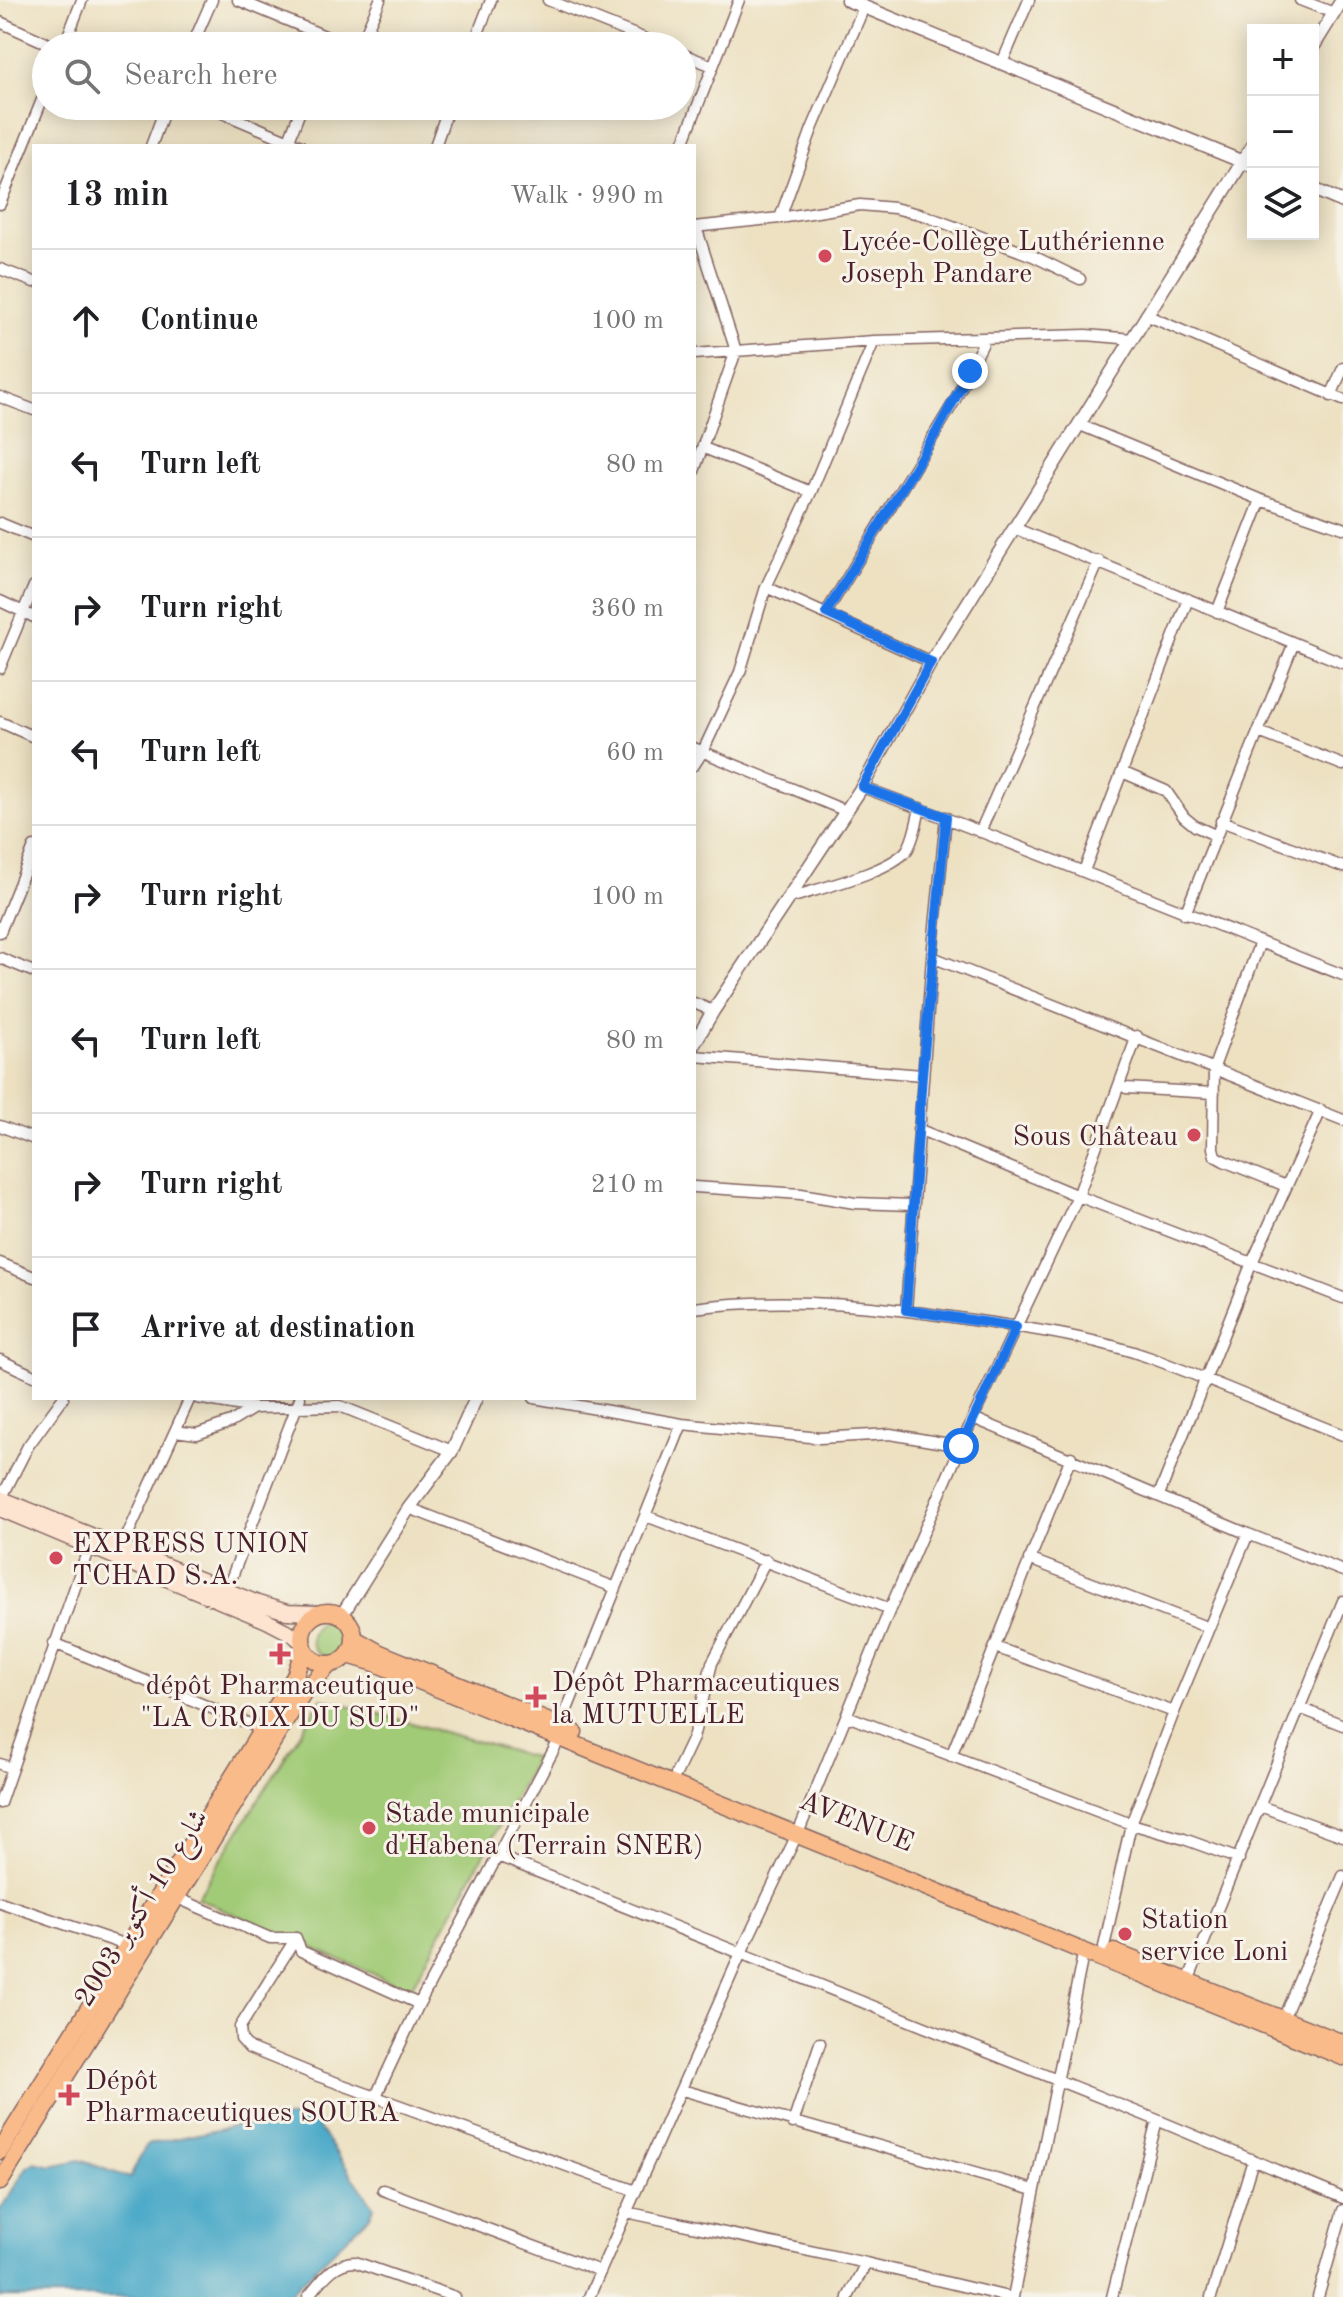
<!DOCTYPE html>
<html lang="en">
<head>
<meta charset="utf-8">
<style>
	body { margin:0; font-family:"Old Standard TT",Amiri,serif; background:#f2f2f2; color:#202124 }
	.controls { position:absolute; right:24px; top:24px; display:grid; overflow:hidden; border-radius:0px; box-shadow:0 4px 20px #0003 }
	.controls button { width:72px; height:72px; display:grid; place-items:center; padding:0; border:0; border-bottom:2px solid #e0e0e0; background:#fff; color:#202124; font:40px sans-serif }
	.stop { position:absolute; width:24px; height:24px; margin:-18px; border:6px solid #1a73e8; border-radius:50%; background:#fff }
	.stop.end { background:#1a73e8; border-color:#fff; box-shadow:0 2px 8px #0008 }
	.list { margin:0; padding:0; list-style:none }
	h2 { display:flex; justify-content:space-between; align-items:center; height:104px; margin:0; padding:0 32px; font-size:34px }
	h2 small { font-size:26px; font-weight:400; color:#757577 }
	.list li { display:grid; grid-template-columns:52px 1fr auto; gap:24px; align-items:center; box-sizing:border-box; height:144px; padding:0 32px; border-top:2px solid #e0e0e0 }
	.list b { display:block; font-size:30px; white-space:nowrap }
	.list em { font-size:26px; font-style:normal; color:#757577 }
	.icon { flex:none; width:44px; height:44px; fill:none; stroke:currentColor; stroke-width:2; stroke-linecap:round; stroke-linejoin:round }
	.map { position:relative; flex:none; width:1343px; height:2297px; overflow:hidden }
	.search { position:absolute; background:#fff; box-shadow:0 4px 20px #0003; left:32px; top:32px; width:664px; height:88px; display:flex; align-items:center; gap:20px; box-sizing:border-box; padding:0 28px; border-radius:44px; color:#757577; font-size:30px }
	.panel { position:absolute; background:#fff; box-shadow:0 4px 20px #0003; left:32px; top:144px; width:664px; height:1256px; border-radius:0px }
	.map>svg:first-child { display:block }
	.green { fill:#a2cb77; stroke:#767551; stroke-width:2 }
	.water { fill:#48a9c8; stroke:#49647a; stroke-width:2 }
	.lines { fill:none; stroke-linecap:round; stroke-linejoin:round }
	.minor-casing { stroke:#836360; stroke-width:13 }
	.tertiary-casing { stroke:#836360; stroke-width:15 }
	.secondary-casing { stroke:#836360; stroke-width:17 }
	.trunk-casing { stroke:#836360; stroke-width:19 }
	.minor { stroke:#fff; stroke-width:10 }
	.tertiary { stroke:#fff; stroke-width:12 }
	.secondary { stroke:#fde4d1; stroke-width:14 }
	.trunk { stroke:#fabb8b; stroke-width:16 }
	.route { stroke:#1a73e8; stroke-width:10 }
	.poi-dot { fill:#d1495b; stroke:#f7f3e8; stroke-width:3 }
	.labels { text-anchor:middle; stroke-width:6; stroke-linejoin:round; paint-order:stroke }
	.poi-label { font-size:28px; fill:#4a1f2b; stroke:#f7f3e8; text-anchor:start }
	.street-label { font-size:28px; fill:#4a1f2b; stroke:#f7f3e8 }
</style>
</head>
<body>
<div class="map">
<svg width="1343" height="2297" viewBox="0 0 1343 2297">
	<rect width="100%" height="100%" fill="#f7f3e8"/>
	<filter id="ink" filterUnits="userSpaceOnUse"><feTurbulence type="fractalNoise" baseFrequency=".0125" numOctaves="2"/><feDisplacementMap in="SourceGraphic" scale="16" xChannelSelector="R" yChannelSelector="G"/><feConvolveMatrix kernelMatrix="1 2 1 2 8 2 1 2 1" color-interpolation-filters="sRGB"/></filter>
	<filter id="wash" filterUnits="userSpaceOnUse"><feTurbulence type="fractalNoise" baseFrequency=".006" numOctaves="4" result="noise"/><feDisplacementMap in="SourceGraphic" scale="32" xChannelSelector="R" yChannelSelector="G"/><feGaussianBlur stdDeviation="1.8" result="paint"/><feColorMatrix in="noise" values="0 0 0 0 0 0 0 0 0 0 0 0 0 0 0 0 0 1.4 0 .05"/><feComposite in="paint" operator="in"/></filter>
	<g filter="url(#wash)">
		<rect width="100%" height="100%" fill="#ede1c2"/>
		<path class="green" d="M311 1639a18 18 0 1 1 36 0a18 18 0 1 1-36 0Z
			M322 1698 536 1758 410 1990 197 1898Z"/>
		<path class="water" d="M305 2117 316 2124 374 2207 370 2216 286 2297H0V2210L27 2167 35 2162 51 2166 80 2160 130 2178 146 2145 269 2119Z"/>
	</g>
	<g filter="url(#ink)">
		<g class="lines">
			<defs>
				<path id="minor" d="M238 0 349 46
					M548 0 663 46
					M1300 0 1334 13
					M0 22 53 46
					M64 46 82 0
					M192 46 212 0
					M360 46 380 0
					M473 46 491 0
					M682 54 713 66
					M1002 63 1029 0
					M206 106 301 146
					M289 140 302 106
					M151 146 166 106
					M435 146 449 106
					M682 146 739 0
					M0 204 46 90
					M780 218 812 129 864 7
					M694 227 780 218 860 205 894 208 923 215 1033 256 1080 279
					M0 269 34 282
					M1146 315 1343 400
					M694 354 874 341 1086 335 1133 339
					M1331 396 1343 368
					M0 397 34 410
					M1080 425 1261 500 1343 528
					M704 448 811 492
					M694 471 736 351 696 227
					M0 523 34 537
					M1014 528 1343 663
					M766 587 931 662
					M0 601 34 617
					M1217 612 1261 500
					M826 613 954 402 985 339
					M0 668 34 586
					M0 722 34 737
					M1259 732 1343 765
					M694 748 846 811
					M694 765 703 751 740 672 766 587 811 492 874 341
					M1122 772 1166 791 1184 817 1195 826 1215 835
					M862 787C1024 846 1183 912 1343 975
					M1221 821 1343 867
					M980 832 1099 561
					M1084 871 1188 599
					M790 898C817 889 890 872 907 850 914 840 917 821 920 808
					M1185 914 1293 645
					M0 932 34 847
					M1260 942 1214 1067 1213 1148 1215 1156 1224 1161 1286 1186
					M932 957 946 817
					M0 958 34 972
					M694 1003 713 1011
					M694 1056 922 1075
					M1126 1088 1214 1093
					M0 1126 34 1139
					M918 1129 1078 1196 1343 1298
					M694 1187 801 1194 855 1203 912 1205
					M0 1263 34 1277
					M694 1308C790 1295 890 1307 985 1322 1040 1330 1099 1339 1151 1358 1216 1382 1279 1410 1343 1435
					M906 1310 932 957 1343 1120
					M0 1360 34 1376
					M197 1398 254 1408
					M534 1398 682 1424 820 1438 890 1434 961 1446
					M973 1418 1248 1534 1343 1571
					M175 1431 190 1398
					M1159 1495 1251 1265 1321 1110
					M1 1499 28 1446 63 1398
					M409 1508 616 1588
					M646 1516 890 1609
					M122 1547 175 1431 197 1434 231 1422 254 1408 340 1406 452 1451
					M1029 1559 1209 1628
					M227 1590 300 1398
					M54 1643 262 1729
					M995 1647 1174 1712
					M1300 1708 1343 1725
					M847 1716 1131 1824 1184 1839 1239 1859
					M560 1727 682 1424
					M951 1756 1071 1457
					M0 1764 11 1768
					M676 1774 693 1738 712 1663 766 1560
					M0 1803 91 1541
					M1260 1806 1343 1836
					M498 1856 1157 2120 1343 2198
					M175 1897 270 1938H296L301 1951 419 2004
					M0 1902 129 1946
					M296 1938 240 2027 241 2039 249 2048 318 2076 636 2191
					M1104 1947 1131 1824 1174 1712 1248 1534
					M1188 1981 1343 1601
					M1283 2019 1343 1876
					M682 2090 1034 2190
					M376 2096 419 2004 560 1738
					M793 2123 820 2043
					M383 2190 600 2271
					M626 2212 866 2263 1008 2297
					M308 2297C322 2281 333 2262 355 2262L455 2297
					M589 2297 741 1953 801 1826 890 1609 973 1418 1078 1196 1137 1036
					M848 2297 866 2263
					M1013 2297 1084 1950
					M1112 2297 1157 2120
					M1211 2297 1253 2160
					M1318 2297 1343 2210"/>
				<path id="tertiary" d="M847 0 1253 166
					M1313 47 1342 0
					M1313 189 1343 202
					M694 1044 713 1011 862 787 931 662 1253 145
					M342 1615 409 1508 452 1451 476 1398"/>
				<path id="secondary" d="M0 1498 258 1603 287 1612 319 1613
					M0 1509 267 1621 294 1635 302 1643"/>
				<path id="trunk" d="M302 1638a26 26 0 1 1 52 0a26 26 0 1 1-52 0Z
					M355 1639 380 1653 574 1732
					M348 1655 375 1663 1343 2057
					M1114 1952 1343 2043
					M0 2151 286 1691 295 1676 304 1648
					M0 2182 293 1709 305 1690 330 1664"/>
			</defs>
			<use href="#minor" class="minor-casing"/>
			<use href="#tertiary" class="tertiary-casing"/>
			<use href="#secondary" class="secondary-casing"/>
			<use href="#trunk" class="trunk-casing"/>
			<use href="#minor" class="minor"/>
			<use href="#tertiary" class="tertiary"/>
			<use href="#secondary" class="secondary"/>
			<use href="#trunk" class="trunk"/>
		</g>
	</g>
	<g class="lines" filter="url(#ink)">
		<path class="route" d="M961 1446 1016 1327 906 1310 922 1075 946 817 862 787 931 662 826 613 937 431 970 371"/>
	</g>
	<g class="poi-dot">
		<circle cx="825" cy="256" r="8"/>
		<circle cx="1194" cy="1135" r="8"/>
		<circle cx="56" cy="1558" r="8"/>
		<path d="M276 1642h8v8h8v8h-8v8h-8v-8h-8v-8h8z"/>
		<path d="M532 1685h8v8h8v8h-8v8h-8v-8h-8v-8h8z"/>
		<circle cx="369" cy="1828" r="8"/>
		<circle cx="1125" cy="1934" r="8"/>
		<path d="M65 2083h8v8h8v8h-8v8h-8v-8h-8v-8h8z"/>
	</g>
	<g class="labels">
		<g class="poi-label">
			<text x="841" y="250">Lycée-Collège Luthérienne<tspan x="841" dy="32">Joseph Pandare</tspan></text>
			<text x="1178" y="1145" text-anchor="end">Sous Château</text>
			<text x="72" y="1552">EXPRESS UNION<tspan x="72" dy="32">TCHAD S.A.</tspan></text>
			<text x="552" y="1691">Dépôt Pharmaceutiques<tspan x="552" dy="32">la MUTUELLE</tspan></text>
			<text x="280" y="1694" text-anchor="middle">dépôt Pharmaceutique<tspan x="280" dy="32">"LA CROIX DU SUD"</tspan></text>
			<text x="385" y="1822">Stade municipale<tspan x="385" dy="32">d'Habena (Terrain SNER)</tspan></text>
			<text x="1141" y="1928">Station<tspan x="1141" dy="32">service Loni</tspan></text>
			<text x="85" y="2089">Dépôt<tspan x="85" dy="32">Pharmaceutiques SOURA</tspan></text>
		</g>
		<g class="street-label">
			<text transform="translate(857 1820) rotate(22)" y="10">AVENUE</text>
			<text transform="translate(140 1907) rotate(-58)" y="10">شارع 10 أكتوبر 2003</text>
		</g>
	</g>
</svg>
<div class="controls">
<button>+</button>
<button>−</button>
<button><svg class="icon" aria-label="layers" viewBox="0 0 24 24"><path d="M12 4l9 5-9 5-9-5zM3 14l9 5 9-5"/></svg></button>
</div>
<div class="stop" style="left:961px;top:1446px"></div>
<div class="stop end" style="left:970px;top:371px"></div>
<div class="search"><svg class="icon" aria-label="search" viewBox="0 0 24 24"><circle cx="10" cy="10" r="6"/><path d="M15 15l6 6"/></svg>Search here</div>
<section class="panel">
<h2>13 min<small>Walk · 990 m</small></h2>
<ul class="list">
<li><svg class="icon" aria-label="ahead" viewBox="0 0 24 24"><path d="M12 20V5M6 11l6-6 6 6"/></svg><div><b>Continue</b></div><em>100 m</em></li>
<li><svg class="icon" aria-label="left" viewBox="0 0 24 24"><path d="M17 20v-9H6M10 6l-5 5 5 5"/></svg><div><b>Turn left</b></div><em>80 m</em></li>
<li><svg class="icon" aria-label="right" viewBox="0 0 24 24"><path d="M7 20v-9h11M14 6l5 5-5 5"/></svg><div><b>Turn right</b></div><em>360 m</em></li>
<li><svg class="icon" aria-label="left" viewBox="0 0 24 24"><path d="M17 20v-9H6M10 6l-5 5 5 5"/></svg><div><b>Turn left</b></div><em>60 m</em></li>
<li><svg class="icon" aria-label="right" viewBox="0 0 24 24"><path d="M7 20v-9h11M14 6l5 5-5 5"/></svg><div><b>Turn right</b></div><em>100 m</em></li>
<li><svg class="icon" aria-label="left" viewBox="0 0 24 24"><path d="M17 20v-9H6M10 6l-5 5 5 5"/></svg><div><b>Turn left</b></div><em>80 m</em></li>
<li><svg class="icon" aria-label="right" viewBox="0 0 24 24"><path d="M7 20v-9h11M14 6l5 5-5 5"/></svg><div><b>Turn right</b></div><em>210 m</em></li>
<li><svg class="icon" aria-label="arrive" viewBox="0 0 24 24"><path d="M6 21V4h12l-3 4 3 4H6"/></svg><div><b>Arrive at destination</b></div></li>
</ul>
</section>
</div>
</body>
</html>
